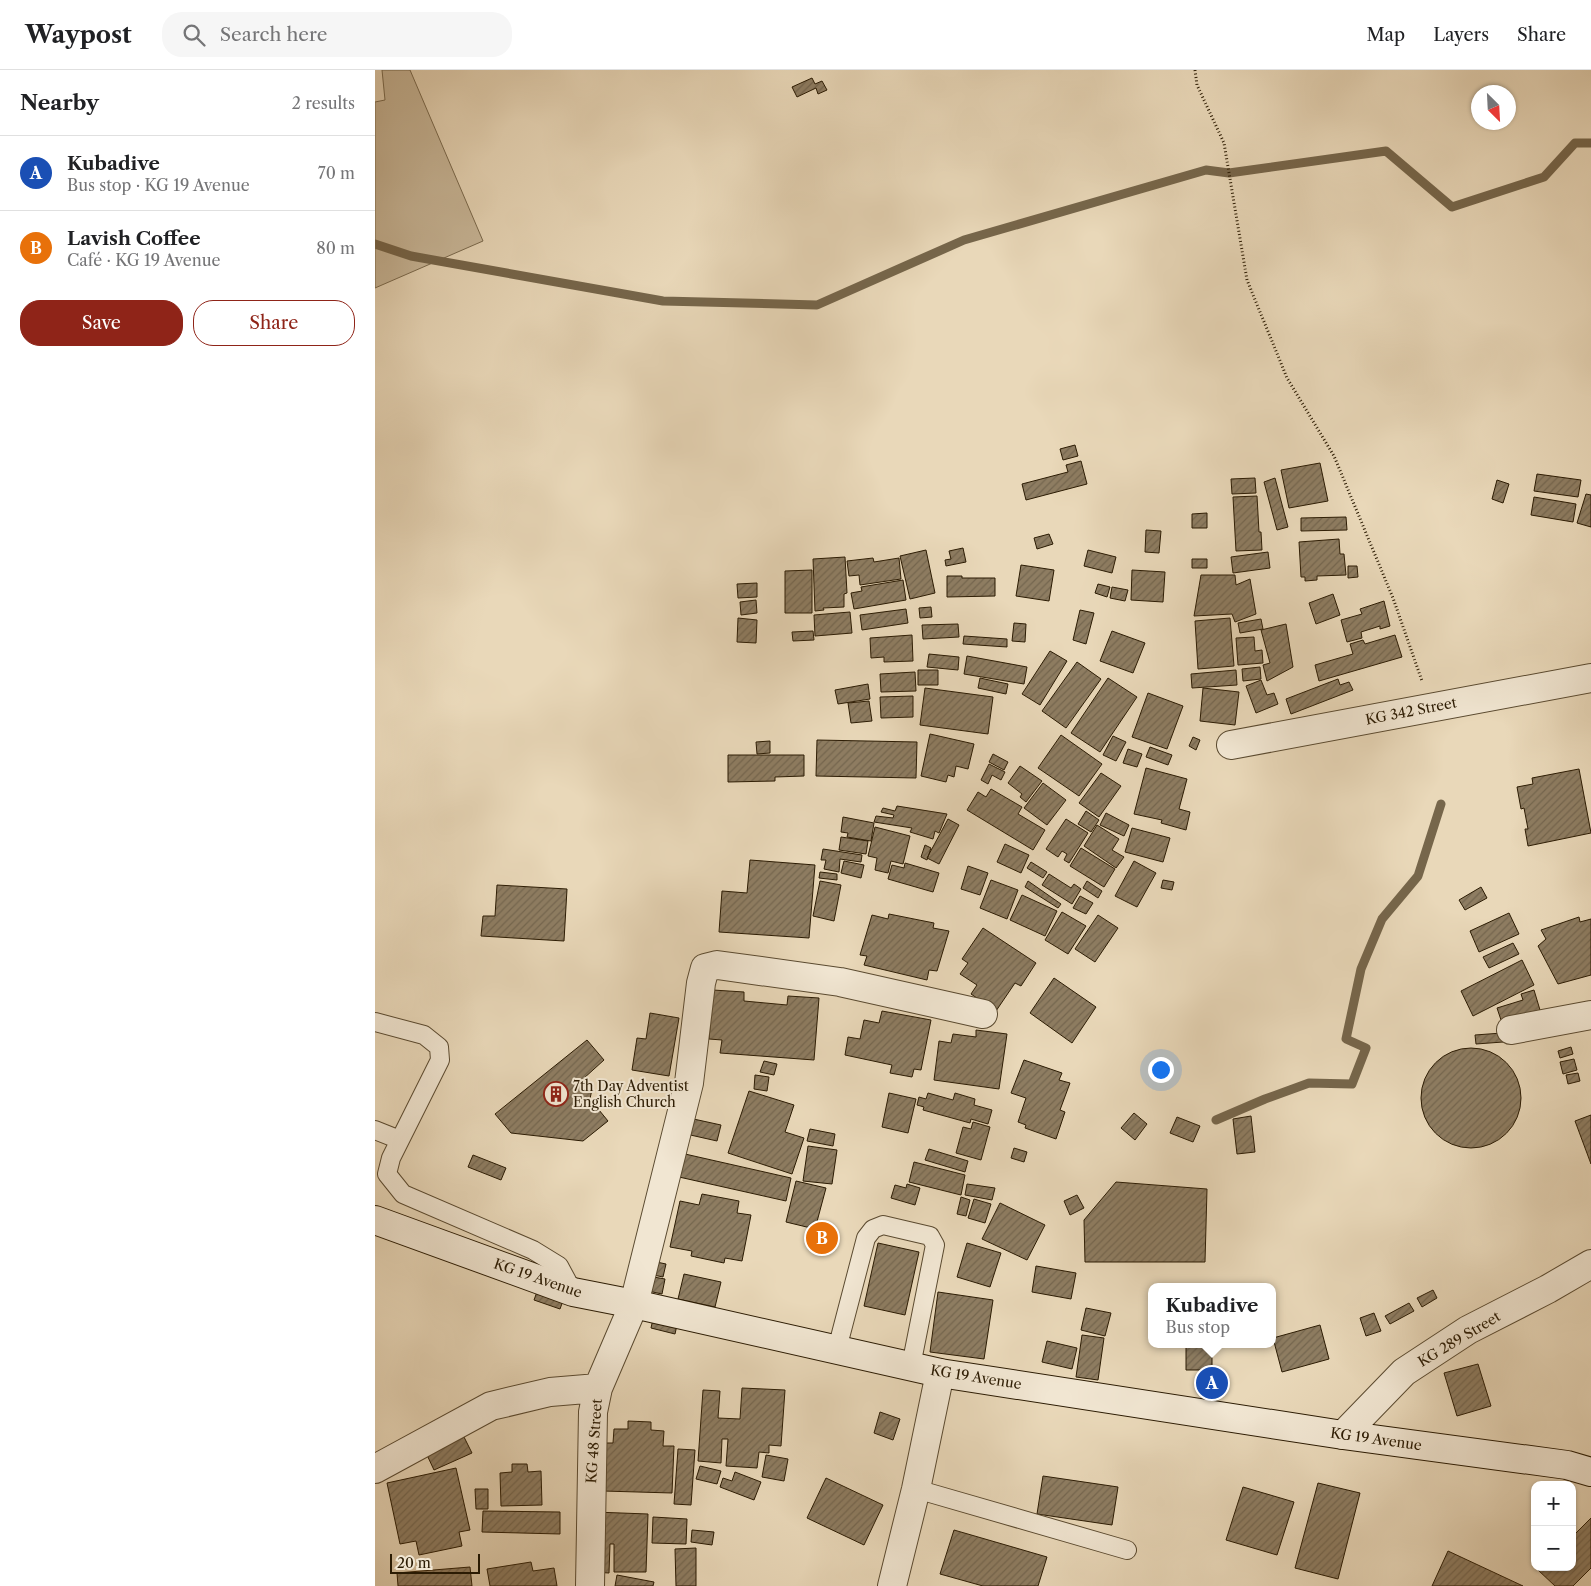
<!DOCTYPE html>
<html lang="en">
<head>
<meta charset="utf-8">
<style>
	body { margin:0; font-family:"Libre Caslon Text",serif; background:#f6f6f6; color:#202124 }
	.controls { position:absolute; right:15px; bottom:15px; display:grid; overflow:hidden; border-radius:10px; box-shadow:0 1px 4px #0004 }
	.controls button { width:45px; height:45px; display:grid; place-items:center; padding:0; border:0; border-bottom:1px solid #e0e0e0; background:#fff; color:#202124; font:25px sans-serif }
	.compass { position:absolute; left:1096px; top:15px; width:45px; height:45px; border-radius:50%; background:#fff; box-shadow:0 1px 4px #0004; rotate:156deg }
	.scale { position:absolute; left:15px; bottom:12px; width:90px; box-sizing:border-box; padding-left:5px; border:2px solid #2b1b03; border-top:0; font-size:14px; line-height:18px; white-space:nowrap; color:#2b1b03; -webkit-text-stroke:4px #f1e6d2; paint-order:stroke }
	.you { position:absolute; left:785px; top:999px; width:18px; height:18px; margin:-12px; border:4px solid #fff; border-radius:50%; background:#1a73e8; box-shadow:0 0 0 8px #1a73e833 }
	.badge { display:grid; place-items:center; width:32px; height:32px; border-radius:50%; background:#8f2418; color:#fff; font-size:16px; font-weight:700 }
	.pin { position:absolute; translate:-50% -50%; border:2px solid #fff; box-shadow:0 1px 5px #0006 }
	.popup { position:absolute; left:773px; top:1213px; width:128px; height:65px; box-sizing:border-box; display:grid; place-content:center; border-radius:10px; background:#fff; filter:drop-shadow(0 1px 4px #0005); font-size:16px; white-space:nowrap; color:#757577 }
	.popup b { font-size:19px; color:#202124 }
	.popup::after { content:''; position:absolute; left:50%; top:100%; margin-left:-10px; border:10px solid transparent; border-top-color:#fff }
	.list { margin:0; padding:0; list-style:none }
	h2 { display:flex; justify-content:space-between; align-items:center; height:65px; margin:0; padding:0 20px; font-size:21px }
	h2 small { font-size:16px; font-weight:400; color:#757577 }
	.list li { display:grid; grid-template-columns:32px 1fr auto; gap:15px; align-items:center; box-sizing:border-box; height:75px; padding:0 20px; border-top:1px solid #e0e0e0 }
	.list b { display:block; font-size:19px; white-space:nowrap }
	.list p { margin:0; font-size:16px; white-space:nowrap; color:#757577 }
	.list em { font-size:16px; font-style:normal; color:#757577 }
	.actions { display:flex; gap:10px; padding:15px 20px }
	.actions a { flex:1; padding:11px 0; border:1px solid #8f2418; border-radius:20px; text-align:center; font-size:18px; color:#8f2418 }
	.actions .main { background:#8f2418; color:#fff }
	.icon { flex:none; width:28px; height:28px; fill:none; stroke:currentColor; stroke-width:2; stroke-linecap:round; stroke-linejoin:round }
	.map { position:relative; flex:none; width:1216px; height:1516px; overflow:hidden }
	header { display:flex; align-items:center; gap:30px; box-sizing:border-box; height:70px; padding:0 25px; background:#fff; border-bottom:1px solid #e0e0e0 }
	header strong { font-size:24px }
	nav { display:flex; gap:28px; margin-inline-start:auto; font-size:18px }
	.search { width:350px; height:45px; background:#f6f6f6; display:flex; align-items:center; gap:12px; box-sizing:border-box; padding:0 18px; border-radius:20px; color:#757577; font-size:19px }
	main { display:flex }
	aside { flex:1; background:#fff }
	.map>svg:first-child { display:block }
	.grass { fill:#c9b89a; stroke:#7a6a4e }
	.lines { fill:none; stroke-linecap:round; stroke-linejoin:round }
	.stream { stroke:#76664b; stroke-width:9 }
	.building { fill:url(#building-hatch); stroke:#2b1b03 }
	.lane-casing { stroke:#5a4a30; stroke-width:20 }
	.street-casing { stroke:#5a4a30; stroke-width:30 }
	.secondary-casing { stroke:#2b1b03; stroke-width:30 }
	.path { stroke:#2b1b03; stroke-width:3; stroke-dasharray:1 2.5; stroke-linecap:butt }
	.lane { stroke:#f1e6d2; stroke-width:18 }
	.street { stroke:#f1e6d2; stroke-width:28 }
	.secondary { stroke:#f1e6d2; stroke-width:28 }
	.labels { text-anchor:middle; stroke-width:4; stroke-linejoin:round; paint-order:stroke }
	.street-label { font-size:14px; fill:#2b1b03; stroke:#f1e6d2 }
	.poi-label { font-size:14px; fill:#2b1b03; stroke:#f1e6d2; text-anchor:start }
</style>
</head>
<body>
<header>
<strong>Waypost</strong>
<div class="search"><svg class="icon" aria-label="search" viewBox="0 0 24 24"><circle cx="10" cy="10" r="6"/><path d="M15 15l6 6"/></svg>Search here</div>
<nav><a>Map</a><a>Layers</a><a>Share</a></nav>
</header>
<main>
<aside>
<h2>Nearby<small>2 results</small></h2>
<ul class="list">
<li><span class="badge" style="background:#1a4fb4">A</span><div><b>Kubadive</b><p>Bus stop · KG 19 Avenue</p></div><em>70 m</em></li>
<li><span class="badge" style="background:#e8710a">B</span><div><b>Lavish Coffee</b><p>Café · KG 19 Avenue</p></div><em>80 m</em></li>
</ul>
<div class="actions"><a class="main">Save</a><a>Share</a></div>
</aside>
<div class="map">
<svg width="1216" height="1516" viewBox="0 0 1216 1516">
	<defs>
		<pattern id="building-hatch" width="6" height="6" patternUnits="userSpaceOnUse" patternTransform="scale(1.25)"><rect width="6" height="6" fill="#8e7d62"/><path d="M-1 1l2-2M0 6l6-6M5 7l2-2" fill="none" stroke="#74664f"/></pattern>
	</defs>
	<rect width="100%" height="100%" fill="#e9d8b9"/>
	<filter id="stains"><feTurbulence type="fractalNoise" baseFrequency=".004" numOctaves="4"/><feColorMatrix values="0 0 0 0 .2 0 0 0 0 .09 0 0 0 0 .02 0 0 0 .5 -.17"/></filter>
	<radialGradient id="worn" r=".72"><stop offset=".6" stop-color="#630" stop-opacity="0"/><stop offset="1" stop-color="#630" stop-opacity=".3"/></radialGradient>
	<path class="grass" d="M7 0H35L108 171 0 218V32L10 30Z"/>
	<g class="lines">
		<path class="stream" d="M0 174 36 186 288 231 442 235 589 170 831 100 854 103 1011 81 1077 137 1169 107 1200 73H1216
			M841 1050 890 1029 934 1013 977 1014 991 978 971 969 986 899 1007 849 1043 806 1066 734"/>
	</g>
	<path class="building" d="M437 8 440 14 447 11 452 20 443 24 441 18 422 27 417 17Z
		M700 375 703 386 688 390 685 379Z
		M706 391 712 414 651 430 647 414 693 402 691 395Z
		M945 393 953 431 914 438 906 400Z
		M1162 404 1206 410 1203 427 1159 421Z
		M880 408 881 423 857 424 856 409Z
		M900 408 913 457 902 460 889 412Z
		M1122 410 1134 414 1128 433 1117 429Z
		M1211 424 1216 425V457L1202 453Z
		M882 426 884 462H886L887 480 861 481 858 427Z
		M1159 427 1201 434 1198 452 1156 445Z
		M832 443V458H817V444Z
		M971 447 972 460 926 461V448Z
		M771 460 786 461 784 483 770 482Z
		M674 464 678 474 662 479 659 468Z
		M964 469 965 484H969L971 505 942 506V510L930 511V507H926L924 472Z
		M588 478 591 492 571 496 570 490 576 489 574 481Z
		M551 480 560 523 535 529 525 486Z
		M713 480 741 487 737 503 709 496Z
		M893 482 895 498 858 503 856 487Z
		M470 487 472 523 469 524V537L448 538 449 540 440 541 438 489Z
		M498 488 499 492 524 488 526 509 485 515 484 505 474 506 472 491Z
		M817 489H832V498H817Z
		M646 495 679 500 674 531 641 526Z
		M973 496H982L983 507 973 508Z
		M437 500V543H410V501Z
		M757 500 790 502 788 532 756 530Z
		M826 505H860L861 515 875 509 881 544 860 552 857 544 819 546Z
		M572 506H587V508H620V526L572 527Z
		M528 510 531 530 479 539 476 523 487 521 486 517Z
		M382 513V527L363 528 362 514Z
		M723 514 735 517 732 527 720 523Z
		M737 517 753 520 750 531 735 528Z
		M958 524 965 545 941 554 934 533Z
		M381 530 382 543 366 545 365 532Z
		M1009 531 1015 556 1005 559V556L986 562 987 568 972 572 966 550 987 544 985 539Z
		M556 537 557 547 545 548 544 538Z
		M531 539 533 553 487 560 485 545Z
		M705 540 719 543 711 574 698 570Z
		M475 542 477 563 440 566 439 545Z
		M363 548 382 550 381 573 362 572Z
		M855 548 859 596 823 599 820 551Z
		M886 549 888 559 865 563 863 553Z
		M639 553 651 554 650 572 637 571Z
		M583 554 584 567 548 569 547 555Z
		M911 554 918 597 892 611 888 595 895 593 886 560Z
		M438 561 439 570 418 571 417 562Z
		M737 561 770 573 758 603 725 591Z
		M537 565 538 591 509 592V587L496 588 495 568Z
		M1020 565 1027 587 944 611 940 595 978 584 975 574 988 570 990 574Z
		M589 566 632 569V577L588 574Z
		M879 567 880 581 887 580 888 593 863 595 861 568Z
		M675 581 692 591 665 635 647 624Z
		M554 584 584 587 583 600 552 597Z
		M592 586 652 597 649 614 589 604Z
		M702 592 726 609 691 658 667 641Z
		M885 597 886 609 868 611 867 599Z
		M543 600H563V615H543Z
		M861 600 862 615 817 618 816 604Z
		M540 602 541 621 506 622 505 604Z
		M605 608 633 614 631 624 603 618Z
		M733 608 762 627 725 682 696 663Z
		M963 609 965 615 974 612 978 620 916 644 911 629Z
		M886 610 892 625 899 623 903 634 881 643 871 616Z
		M493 614 495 629 463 634 460 620Z
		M550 618 618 627 613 664 545 655Z
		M828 618 864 622 860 655 825 651Z
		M773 623 808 636 792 679 757 667Z
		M538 626V647L506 648 505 627Z
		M494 631 497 651 476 653 473 633Z
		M555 664 599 674 593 699 581 696 579 707 573 705 571 712 546 706Z
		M686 665 727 694 704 726 663 698Z
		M738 666 751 672 741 691 728 685Z
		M818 667 825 670 821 680 814 676Z
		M442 670 542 672 541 708 441 706Z
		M395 671V683L382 684 381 672Z
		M775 677 797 685 793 695 771 687Z
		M753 679 767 684 762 697 748 693Z
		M618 684 633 692 629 700 614 692Z
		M353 685H429V706L400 707V711L353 712Z
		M614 694 630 702 626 710 617 705 613 714 606 710Z
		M645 696 667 711 651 732 645 727 647 724 633 713Z
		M771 698 812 709 804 739 815 742 811 760 786 753 787 750 759 744Z
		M1204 699 1216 763 1153 776 1150 759H1153L1149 738 1146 739 1142 717 1158 714 1157 708Z
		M726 703 746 716 724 747 704 733Z
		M668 713 691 730 672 755 649 738Z
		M616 719 647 737 643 744 670 760 658 780 592 740 603 722 611 727Z
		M522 736 572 744 564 763 560 761 558 769 535 762 537 758 499 752 501 746 518 748 519 745 506 742 508 738 520 741Z
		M711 741 724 750 716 762 703 754Z
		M731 743 754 755 749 766 725 755Z
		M468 747 499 753 496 771 472 767 473 763 466 762Z
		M573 749 584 755 564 794 552 788Z
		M691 749 713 763 694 793 689 790 692 784 687 781 683 787 671 779Z
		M722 755 744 769 737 780 749 787 741 798 709 776Z
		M500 757 535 766 528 794 516 791 513 803 500 800 502 788 493 786Z
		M757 758 795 768 788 792 750 782Z
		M466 767 493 771 491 784 464 780Z
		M630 774 654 785 646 803 622 792Z
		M550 775 556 778 552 790 546 787Z
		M706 778 740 799 729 817 695 796Z
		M448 779 487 785 486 792 465 789 464 802 449 799 451 790H446Z
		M375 790 440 795 434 868 344 862 347 821 372 823Z
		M469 791 489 795 486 808 466 803Z
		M759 791 781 803 762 837 740 826Z
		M656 792 672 802 668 808 652 798Z
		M530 793 564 803 558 822 513 809 517 795 529 798Z
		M593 796 613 803 605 825 586 819Z
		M445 802 462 804V810L444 808Z
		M674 804 696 818 699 814 706 819 697 834 667 815Z
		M616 810 643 820 632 849 605 838Z
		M788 810 799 812 797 820 786 818Z
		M445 811 466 815 459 851 438 846Z
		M653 811 686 834 683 838 650 817Z
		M712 811 727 821 723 828 708 818Z
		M122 815 192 819 189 871 106 866 108 846H120Z
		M1106 817 1112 828 1090 840 1084 830Z
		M647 825 682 841 670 866 635 850Z
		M705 826 718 833 711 844 698 838Z
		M687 842 711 856 693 884 670 870Z
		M1134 843 1144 864 1104 882 1095 861Z
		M514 844 559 853 558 858 574 861 562 901 554 900 552 910 489 895 492 886 485 885 497 845 513 849Z
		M723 845 743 858 720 892 700 879Z
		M1204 847 1205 852 1216 849V905L1183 914 1163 876 1171 869 1166 860Z
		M608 858 661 893 646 916 640 913 621 941 596 924 602 915 585 904 593 893 587 889Z
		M1138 873 1144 884 1114 898 1108 887Z
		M1147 890 1159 915 1098 946 1086 921Z
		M679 908 721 937 697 973 655 943Z
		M338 920 369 922V931L412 935 413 926 444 928 439 990 345 983 347 970 334 969Z
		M1159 920 1165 940 1127 953 1122 938 1148 930 1146 924Z
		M507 941 556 950 546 1000 539 999 537 1007 515 1003 517 995 470 985 473 967 485 969 489 950 504 953Z
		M275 943 304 948 294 1006 257 1000 262 968 271 969Z
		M601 960 632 964 624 1019 559 1010 564 971 576 973 578 964 601 967Z
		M1127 963 1128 972 1101 974 1100 965Z
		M212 970 229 990 208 1009 217 1019 215 1029 233 1051 208 1071 136 1063 120 1044Z
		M1196 977 1198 984 1185 988 1183 981Z
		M1046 1028a50 50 0 1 1 100 0a50 50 0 1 1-100 0Z
		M1199 989 1202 1000 1188 1004 1185 992Z
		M649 990 687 1003 684 1010 695 1013 685 1040 690 1042 681 1069 650 1058 651 1055 643 1052 651 1028 636 1023Z
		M389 991 402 994 399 1005 385 1002Z
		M1203 1003 1205 1011 1193 1014 1191 1005Z
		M380 1005 394 1007 392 1021 379 1019Z
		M374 1021 419 1035 410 1062 429 1068 417 1104 353 1083Z
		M514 1023 541 1029 533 1063 507 1057Z
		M553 1023 578 1030 580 1023 600 1029 599 1035 617 1040 613 1054 596 1049 595 1053 548 1040 549 1037 542 1035 544 1027 551 1029Z
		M759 1043 772 1054 760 1070 746 1058Z
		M1216 1045V1094L1200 1051Z
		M876 1046 880 1082 862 1084 858 1049Z
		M802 1047 825 1056 818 1072 795 1063Z
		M314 1048 346 1055 342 1071 311 1064Z
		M598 1052 615 1057 606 1090 581 1083 588 1057 596 1059Z
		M435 1059 460 1064 458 1076 432 1071Z
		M433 1076 462 1080 457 1114 428 1111Z
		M639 1078 652 1082 649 1092 636 1088Z
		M554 1079 593 1091 590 1102 550 1090Z
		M310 1084 416 1108 411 1131 304 1107Z
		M98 1085 131 1098 126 1110 93 1097Z
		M539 1092 590 1105 586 1125 534 1112Z
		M421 1111 451 1118 440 1159 411 1152Z
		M741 1112 832 1119 830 1192H710L709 1150Z
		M532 1114 545 1118 540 1135 516 1128 520 1115 531 1118Z
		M592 1114 620 1118 617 1130 590 1125Z
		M327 1124 364 1131 362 1143 376 1145 367 1191 350 1188 349 1193 316 1186 317 1181 295 1177 305 1131 324 1135Z
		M702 1125 709 1138 695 1145 689 1131Z
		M586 1127 595 1130 591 1146 582 1144Z
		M599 1129 616 1134 610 1153 593 1148Z
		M625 1133 670 1155 652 1190 607 1169Z
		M503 1173 544 1182 530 1245 489 1236Z
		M592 1173 626 1183 615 1217 582 1207Z
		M272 1190 291 1194 288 1207 269 1203Z
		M661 1196 701 1203 696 1229 657 1222Z
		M309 1204 346 1212 340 1237 303 1229Z
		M267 1205 290 1209 287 1224 264 1219Z
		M163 1219 189 1228 185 1239 159 1230Z
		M1058 1220 1062 1228 1047 1237 1042 1228Z
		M563 1222 618 1230 609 1289 555 1282Z
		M1034 1233 1039 1241 1015 1254 1010 1246Z
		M711 1238 736 1243 730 1266 706 1260Z
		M999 1243 1006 1261 991 1266 985 1248Z
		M278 1249 302 1255 300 1264 276 1258Z
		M945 1255 954 1289 907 1302 898 1268Z
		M707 1265 729 1268 723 1310 701 1307Z
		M672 1271 702 1278 697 1299 667 1292Z
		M811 1274H837V1300H811Z
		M1103 1294 1116 1336 1082 1346 1069 1303Z
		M367 1318 410 1320 406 1376 394 1375V1383L384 1382 382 1398 351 1396 353 1369H347L346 1393 323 1391 328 1320 345 1321 343 1348 365 1349Z
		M505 1342 525 1349 518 1370 499 1363Z
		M253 1351 276 1352V1360L289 1361 288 1376H299L297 1423 228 1421 230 1373H238L239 1359H253Z
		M89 1367 97 1383 59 1400 52 1385Z
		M303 1379 320 1380 316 1435 299 1434Z
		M391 1385 413 1389 409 1411 387 1407Z
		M137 1394H152L153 1402 166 1401 167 1435 126 1436 125 1403 137 1402Z
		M325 1396 346 1401 342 1414 321 1409Z
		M81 1398 95 1460 84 1462 87 1476 44 1485 41 1471 25 1474 12 1413Z
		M360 1402 386 1412 379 1430 345 1417 348 1408 357 1411Z
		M668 1406 743 1417 737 1455 662 1444Z
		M451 1408 508 1435 489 1475 432 1448Z
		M943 1413 985 1423 963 1509 920 1498Z
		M868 1417 919 1432 902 1485 851 1470Z
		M100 1419H113V1439H101Z
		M108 1441 185 1442V1464L107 1462Z
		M219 1442 273 1444 271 1502H239V1474H235L234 1503 218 1502Z
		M278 1447 312 1449 311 1474 277 1473Z
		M1216 1448V1498L1198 1516H1180L1163 1500 1166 1497H1197V1467Z
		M317 1460 339 1462 337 1475 316 1472Z
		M579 1460 672 1487 663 1516H608L565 1504Z
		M321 1478V1516H301L300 1479Z
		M1073 1481 1148 1516H1057Z
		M156 1492 158 1501 179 1498 182 1516H115L112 1499Z
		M95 1497 97 1516H23L22 1503Z
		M242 1505 279 1512 278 1516H240Z"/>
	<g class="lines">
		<defs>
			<path id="lane" d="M0 952 49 965 64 977 65 990 16 1088 12 1104 28 1124 158 1180 184 1196 198 1222
				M0 1060 25 1070
				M462 1279 491 1168 498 1159 508 1155 555 1166 560 1175 536 1296
				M541 1419 752 1480"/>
			<path id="street" d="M856 675 1216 608
				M1136 960 1216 945
				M968 1365 1029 1302 1093 1260 1173 1219 1216 1194
				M0 1399 116 1336 175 1322 223 1318
				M215 1516 218 1342 223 1318 259 1234 314 1013 326 913 330 898 342 895 465 912 608 944
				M517 1516 541 1419 565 1303"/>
			<path id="secondary" d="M0 1150 198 1222 259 1234 565 1303 968 1365 1192 1395 1216 1402"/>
		</defs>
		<use href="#lane" class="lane-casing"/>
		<use href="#street" class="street-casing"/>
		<use href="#secondary" class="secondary-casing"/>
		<path class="path" d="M820 0 822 15 849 73 872 210 912 308 959 386 1018 528 1047 611"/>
		<use href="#lane" class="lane"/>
		<use href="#street" class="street"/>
		<use href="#secondary" class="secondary"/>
	</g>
	<defs>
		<symbol id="building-ring" viewBox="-11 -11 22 22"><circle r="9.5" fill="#f1e6d2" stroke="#8f2418" stroke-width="1.5"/><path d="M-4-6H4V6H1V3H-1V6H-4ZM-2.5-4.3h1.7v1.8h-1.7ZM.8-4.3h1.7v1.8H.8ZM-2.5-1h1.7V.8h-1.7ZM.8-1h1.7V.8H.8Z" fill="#8f2418"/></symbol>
	</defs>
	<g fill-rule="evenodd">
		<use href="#building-ring" x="167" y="1010" width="28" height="28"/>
	</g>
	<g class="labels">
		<g class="street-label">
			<text transform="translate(1036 641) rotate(-11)" y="5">KG 342 Street</text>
			<text transform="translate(163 1208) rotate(19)" y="5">KG 19 Avenue</text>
			<text transform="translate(1084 1269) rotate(-31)" y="5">KG 289 Street</text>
			<text transform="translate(601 1307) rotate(9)" y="5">KG 19 Avenue</text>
			<text transform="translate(1001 1369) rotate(8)" y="5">KG 19 Avenue</text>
			<text transform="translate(219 1371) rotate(-86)" y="5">KG 48 Street</text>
		</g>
		<g class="poi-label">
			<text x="198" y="1021">7th Day Adventist<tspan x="198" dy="16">English Church</tspan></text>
		</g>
	</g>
	<rect width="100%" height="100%" filter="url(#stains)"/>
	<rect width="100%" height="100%" fill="url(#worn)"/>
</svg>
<div class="controls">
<button>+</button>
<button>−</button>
</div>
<svg class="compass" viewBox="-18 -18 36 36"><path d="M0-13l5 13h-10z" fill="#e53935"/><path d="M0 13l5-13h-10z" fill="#757577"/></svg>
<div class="scale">20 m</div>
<div class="you"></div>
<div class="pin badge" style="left:837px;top:1313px;background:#1a4fb4">A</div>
<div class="popup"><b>Kubadive</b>Bus stop</div>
<div class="pin badge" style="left:447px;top:1168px;background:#e8710a">B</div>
</div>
</main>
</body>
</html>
